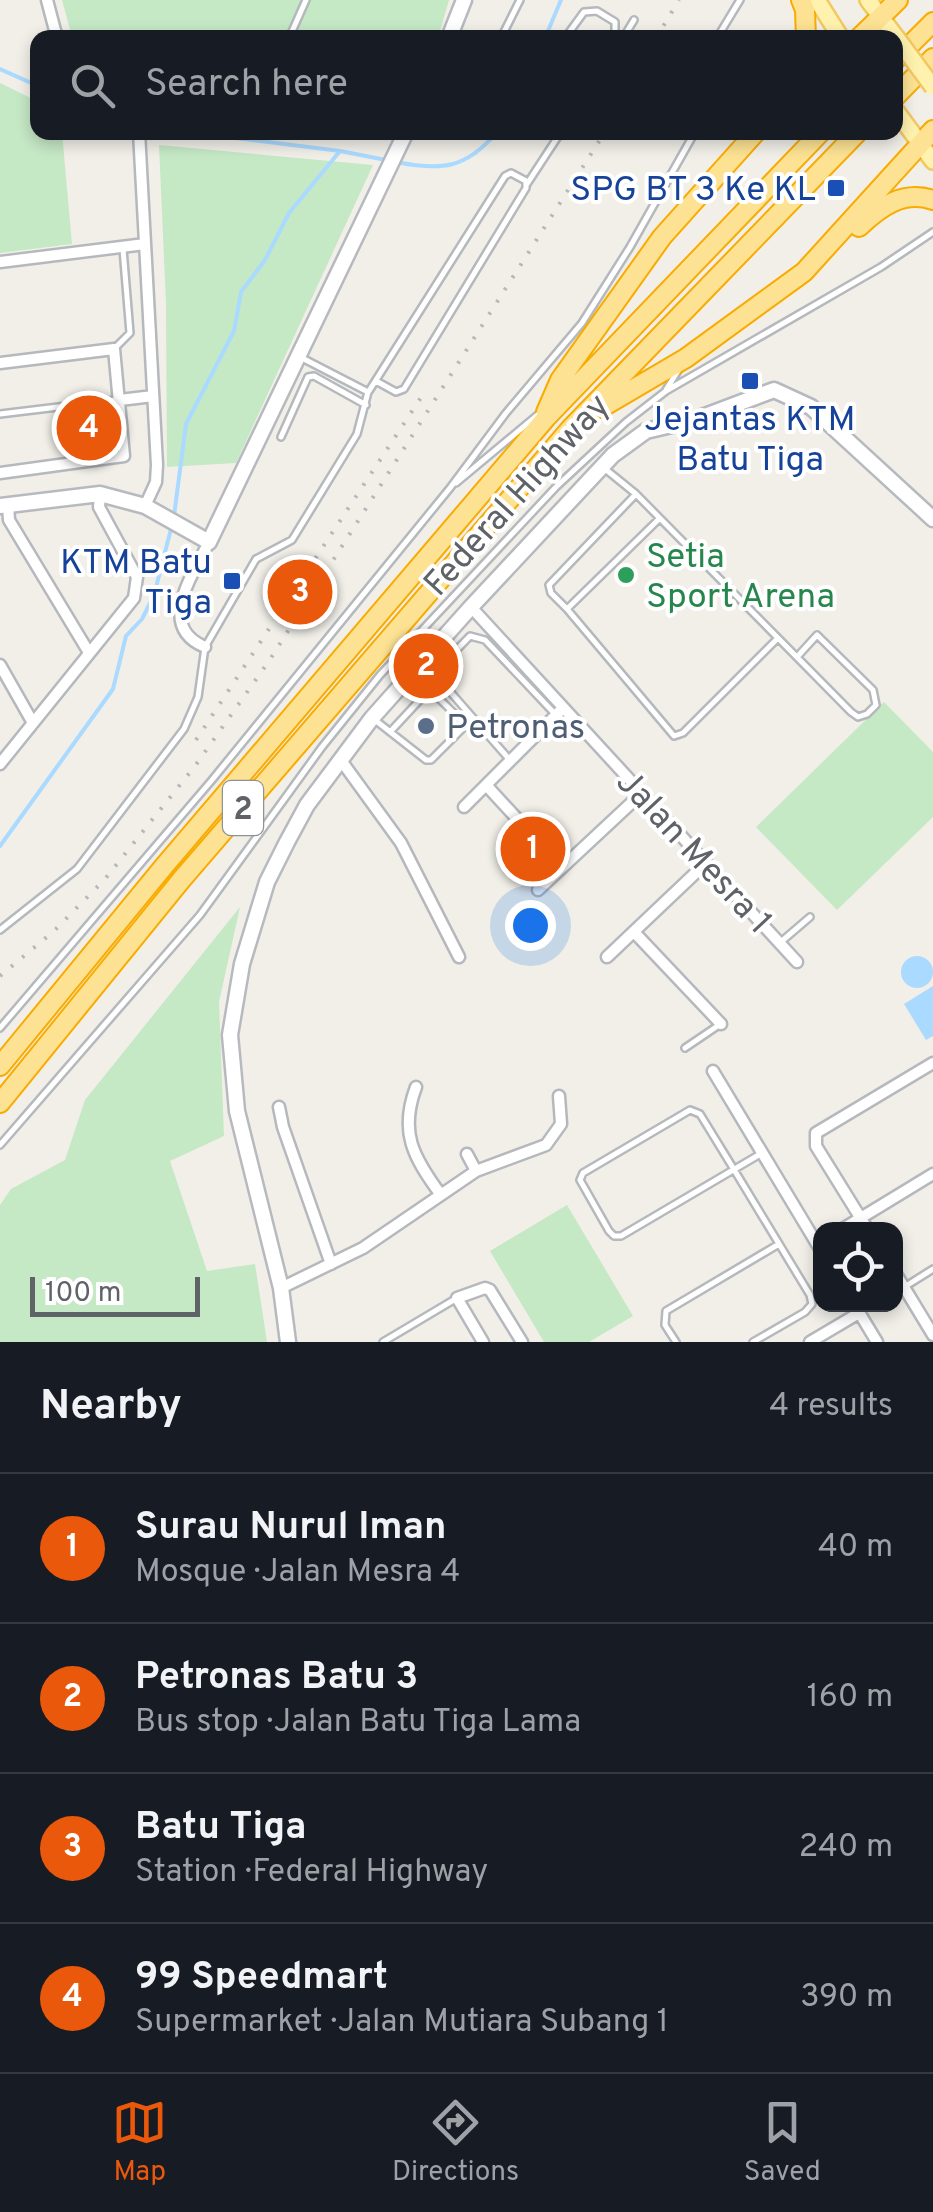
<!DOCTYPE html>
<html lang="en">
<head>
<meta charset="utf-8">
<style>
	body { margin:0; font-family:Overpass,sans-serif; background:#20242c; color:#f1f3f6 }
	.controls { position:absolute; right:30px; bottom:30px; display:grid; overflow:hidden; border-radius:20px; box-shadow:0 5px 15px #0003 }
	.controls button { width:90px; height:90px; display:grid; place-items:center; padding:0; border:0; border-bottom:2px solid #363941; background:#171b24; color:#f1f3f6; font:50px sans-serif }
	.scale { position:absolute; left:30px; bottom:25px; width:170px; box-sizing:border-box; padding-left:10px; border:5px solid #5f6368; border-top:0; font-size:28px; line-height:35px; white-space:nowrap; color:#5f6368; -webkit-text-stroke:8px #fff; paint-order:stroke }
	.you { position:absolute; left:530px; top:925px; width:35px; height:35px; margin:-25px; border:8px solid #fff; border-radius:50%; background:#1a73e8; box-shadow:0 0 0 15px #1a73e833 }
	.badge { display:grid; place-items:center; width:65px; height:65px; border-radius:50%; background:#ea580c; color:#fff; font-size:32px; font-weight:700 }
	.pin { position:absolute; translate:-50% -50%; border:5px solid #fff; box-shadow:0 2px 10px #0006 }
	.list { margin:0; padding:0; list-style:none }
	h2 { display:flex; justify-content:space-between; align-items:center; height:130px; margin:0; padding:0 40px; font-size:42px }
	h2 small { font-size:32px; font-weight:400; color:#9ea1a6 }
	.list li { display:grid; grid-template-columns:65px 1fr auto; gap:30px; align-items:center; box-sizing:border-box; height:150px; padding:0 40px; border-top:2px solid #363941 }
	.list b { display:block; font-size:38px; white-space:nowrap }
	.list p { margin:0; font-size:32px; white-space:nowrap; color:#9ea1a6 }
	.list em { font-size:32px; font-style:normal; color:#9ea1a6 }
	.icon { flex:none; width:55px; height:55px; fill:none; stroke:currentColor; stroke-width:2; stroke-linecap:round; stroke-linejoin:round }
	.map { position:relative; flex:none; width:933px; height:1342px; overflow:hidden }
	.search { position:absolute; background:#171b24; box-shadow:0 5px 15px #0003; left:30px; right:30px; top:30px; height:110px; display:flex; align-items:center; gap:25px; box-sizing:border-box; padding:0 35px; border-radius:20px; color:#9ea1a6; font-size:38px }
	.sheet { height:730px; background:#171b24 }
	nav { display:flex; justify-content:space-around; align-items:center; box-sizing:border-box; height:140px; border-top:2px solid #363941; background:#171b24; font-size:28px; color:#9ea1a6 }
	nav a { display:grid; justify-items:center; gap:5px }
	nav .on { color:#ea580c }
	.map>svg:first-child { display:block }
	.green { fill:#c5e8c5 }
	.water { fill:#aadaff }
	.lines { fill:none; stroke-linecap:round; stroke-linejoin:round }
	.stream { stroke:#aadaff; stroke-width:4 }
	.lane-casing { stroke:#b5b8bc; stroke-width:10 }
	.street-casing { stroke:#b5b8bc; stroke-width:15 }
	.secondary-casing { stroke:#b6babf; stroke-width:19 }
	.primary-casing { stroke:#f2c960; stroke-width:20 }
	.highway-casing { stroke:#f9ab00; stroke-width:22 }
	.lane { stroke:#fff; stroke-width:5 }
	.street { stroke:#fff; stroke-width:10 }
	.secondary { stroke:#fff; stroke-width:14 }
	.primary { stroke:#fff2af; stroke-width:15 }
	.highway { stroke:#fde293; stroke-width:18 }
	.rail { stroke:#b6b7b8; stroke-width:4; stroke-dasharray:2.5 12; stroke-linecap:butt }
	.primary-bridge-casing { stroke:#f2c960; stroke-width:20; stroke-linecap:butt }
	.primary-bridge { stroke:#fff2af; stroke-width:15 }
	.transit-dot { fill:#1a4fb4; stroke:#fff; stroke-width:4 }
	.leisure-dot { fill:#2e9e5b; stroke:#fff; stroke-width:4 }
	.service-dot { fill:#5c6f8a; stroke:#fff; stroke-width:4 }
	.labels { text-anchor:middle; stroke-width:8; stroke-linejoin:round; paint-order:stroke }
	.shield { fill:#fff; stroke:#8f9295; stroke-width:2.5 }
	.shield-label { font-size:32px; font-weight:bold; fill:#5f6368 }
	.transit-label { font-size:35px; fill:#164399; stroke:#fff; text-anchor:end }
	.street-label { font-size:35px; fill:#5f6368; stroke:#fff }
	.leisure-label { font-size:35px; fill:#27864d; stroke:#fff; text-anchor:start }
	.service-label { font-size:35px; fill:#4e5e75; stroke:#fff; text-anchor:start }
</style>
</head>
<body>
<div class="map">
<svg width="933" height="1342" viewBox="0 0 933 1342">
	<rect width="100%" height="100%" fill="#f1efe8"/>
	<path class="green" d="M62 0H449L438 38 72 37Z
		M0 83 37 101 38 132 62 133 72 244 0 253Z
		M159 145 373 165 236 463 167 467 166 303Z
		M884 702 933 752V817L837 910 756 827Z
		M240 907 219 1002 224 1136 170 1161 207 1271 255 1264 267 1342H0V1205L11 1189 65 1160 85 1100Z
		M567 1205 633 1316 589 1342H544L490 1251Z"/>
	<path class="water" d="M901 972a16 16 0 1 1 32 0a16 16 0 1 1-32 0Z
		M933 986V1036L926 1040 904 1004Z"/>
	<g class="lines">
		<path class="stream" d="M545 38 561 0
			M0 69 38 86
			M188 132 340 151 386 160
			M396 162C441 171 466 169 497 132
			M174 516 186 424 234 331 241 292 265 260 289 213 340 151
			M0 846 113 689 126 636 142 619 154 595 172 525"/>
		<defs>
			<path id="lane" d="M290 36 306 0
				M501 38 520 0
				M565 38 584 12 597 11 615 22V38
				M623 38 634 20
				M717 38 740 0
				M548 132 557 138
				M527 184 561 132
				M114 349 130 333 123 249
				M666 390 679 369
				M369 391 505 176 511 173 526 181V188L404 389 396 392 376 381
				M0 414 116 400
				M281 437 308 377 314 376 366 405
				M604 468 636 494 778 638 683 733 674 736 567 609 659 519
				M456 483 540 413
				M567 609 551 593 549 585 636 494
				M778 638 851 712 858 717 867 714 876 705 873 690 817 635 797 657
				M375 720 426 760H431L466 725 413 673
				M390 732 429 690
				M509 759 439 679 438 669 470 636 485 640 555 714
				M0 930 77 869 184 729 198 697 205 647 256 559 292 540 357 434 368 392 302 358
				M782 941 810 917
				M0 1028 212 780 450 488 506 413 582 323 630 247 695 132
				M685 1048 719 1025
				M0 1145 200 915 322 747 380 675 556 487 626 422 666 391 881 267 933 232
				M906 1286 933 1269
				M383 1342 457 1298
				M676 1342 665 1325 666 1311 779 1244
				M753 1342 805 1312 812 1304 810 1295C773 1234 737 1174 700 1114L690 1110 583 1173 580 1180 609 1231 614 1236H621L762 1153"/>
			<path id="street" d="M47 0 57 38
				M139 132 157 465 156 482 145 506
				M0 262 145 244
				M0 363 114 349 124 456 0 473
				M120 400 153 396
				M8 505 9 520 88 651
				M471 607 797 962
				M205 647C155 626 194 573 209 542
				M0 665 33 723
				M340 759 401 843 459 957
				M0 764 134 598 137 577 99 507 100 494
				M486 785 521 823
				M464 807 563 708
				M538 890 642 793
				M634 932 721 1024
				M607 957 706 863
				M713 1071 820 1249
				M416 1087C399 1132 413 1157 441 1195
				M279 1107 283 1127 331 1264
				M467 1154 476 1171
				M841 1230 933 1174
				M868 1230 816 1146V1133L933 1063
				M896 1274 933 1335
				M281 1288 363 1248 476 1171 546 1145 561 1124 559 1096
				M854 1304 877 1342
				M483 1342 457 1298 485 1288 490 1290 522 1342
				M810 1342 859 1313"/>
			<path id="secondary" d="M449 38 464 0
				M0 506 100 494 145 506 209 542 406 132
				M288 1342 281 1288 237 1111 230 1035 242 964 267 882 287 842 307 805 372 718 471 607 613 455 646 431 697 419 774 390 811 407 933 519"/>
			<path id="primary" d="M817 0 841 38
				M868 0 896 37
				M896 111 933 161"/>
			<path id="highway" d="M801 0 805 10 806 38
				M859 38 898 0
				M896 59 933 22
				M896 96 933 58
				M859 227C880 207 903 190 933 200
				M601 408 686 358 804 272 933 130
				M546 412 560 380 662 237 756 132
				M0 1066 165 865 546 418 821 132
				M0 1103 182 879 571 428 858 132"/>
		</defs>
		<use href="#lane" class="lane-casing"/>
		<use href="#street" class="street-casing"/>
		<use href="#secondary" class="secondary-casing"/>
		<use href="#primary" class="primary-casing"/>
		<use href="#highway" class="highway-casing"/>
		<use href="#lane" class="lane"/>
		<use href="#street" class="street"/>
		<use href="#secondary" class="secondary"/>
		<use href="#primary" class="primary"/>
		<use href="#highway" class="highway"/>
		<path class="rail" d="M656 38 679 0
			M196 740 424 393
			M0 976 54 931 105 879 195 766 269 661 605 132"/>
		<defs>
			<path id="primary-bridge" d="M896 37 933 87"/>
		</defs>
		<use href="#primary-bridge" class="primary-bridge-casing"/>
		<use href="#primary-bridge" class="primary-bridge"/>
	</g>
	<g class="transit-dot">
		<rect x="826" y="178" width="20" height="20" rx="5"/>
		<rect x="740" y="371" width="20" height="20" rx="5"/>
		<rect x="222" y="571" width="20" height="20" rx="5"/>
	</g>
	<circle class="leisure-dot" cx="626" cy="575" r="10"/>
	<circle class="service-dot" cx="426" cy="726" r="10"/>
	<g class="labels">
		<rect class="shield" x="223" y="781" width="40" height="54" rx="8"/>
		<g class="shield-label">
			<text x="243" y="819">2</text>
		</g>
		<g class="transit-label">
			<text x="816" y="200">SPG BT 3 Ke KL</text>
			<text x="750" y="430" text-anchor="middle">Jejantas KTM<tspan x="750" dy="40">Batu Tiga</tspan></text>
			<text x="212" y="573">KTM Batu<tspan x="212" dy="40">Tiga</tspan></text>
		</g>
		<g class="street-label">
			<text transform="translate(516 494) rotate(-48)" y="12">Federal Highway</text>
			<text transform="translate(695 851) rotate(47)" y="12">Jalan Mesra 1</text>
		</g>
		<g class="leisure-label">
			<text x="646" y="567">Setia<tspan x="646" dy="40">Sport Arena</tspan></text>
		</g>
		<g class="service-label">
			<text x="446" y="738">Petronas</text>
		</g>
	</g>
</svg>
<div class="controls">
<button><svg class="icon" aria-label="locate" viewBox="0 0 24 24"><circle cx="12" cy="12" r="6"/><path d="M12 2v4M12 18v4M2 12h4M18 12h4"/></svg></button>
</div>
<div class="scale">100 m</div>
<div class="you"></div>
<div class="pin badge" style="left:533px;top:849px">1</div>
<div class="pin badge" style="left:426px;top:666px">2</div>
<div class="pin badge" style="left:300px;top:592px">3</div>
<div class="pin badge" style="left:89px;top:428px">4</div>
<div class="search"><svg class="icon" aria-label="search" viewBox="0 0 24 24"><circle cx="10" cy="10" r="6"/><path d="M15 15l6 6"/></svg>Search here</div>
</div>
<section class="sheet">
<h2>Nearby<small>4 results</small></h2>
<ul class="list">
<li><span class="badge">1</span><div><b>Surau Nurul Iman</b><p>Mosque · Jalan Mesra 4</p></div><em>40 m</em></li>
<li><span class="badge">2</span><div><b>Petronas Batu 3</b><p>Bus stop · Jalan Batu Tiga Lama</p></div><em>160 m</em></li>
<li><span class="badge">3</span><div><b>Batu Tiga</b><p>Station · Federal Highway</p></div><em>240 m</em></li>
<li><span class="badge">4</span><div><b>99 Speedmart</b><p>Supermarket · Jalan Mutiara Subang 1</p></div><em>390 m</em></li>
</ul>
</section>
<nav>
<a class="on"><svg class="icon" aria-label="map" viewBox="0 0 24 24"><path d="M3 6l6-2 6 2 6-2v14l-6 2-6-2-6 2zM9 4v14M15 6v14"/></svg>Map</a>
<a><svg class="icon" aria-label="directions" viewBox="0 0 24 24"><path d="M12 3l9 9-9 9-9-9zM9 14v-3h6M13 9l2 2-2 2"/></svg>Directions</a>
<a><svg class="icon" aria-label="saved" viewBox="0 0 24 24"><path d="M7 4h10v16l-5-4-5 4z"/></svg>Saved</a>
</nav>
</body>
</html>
